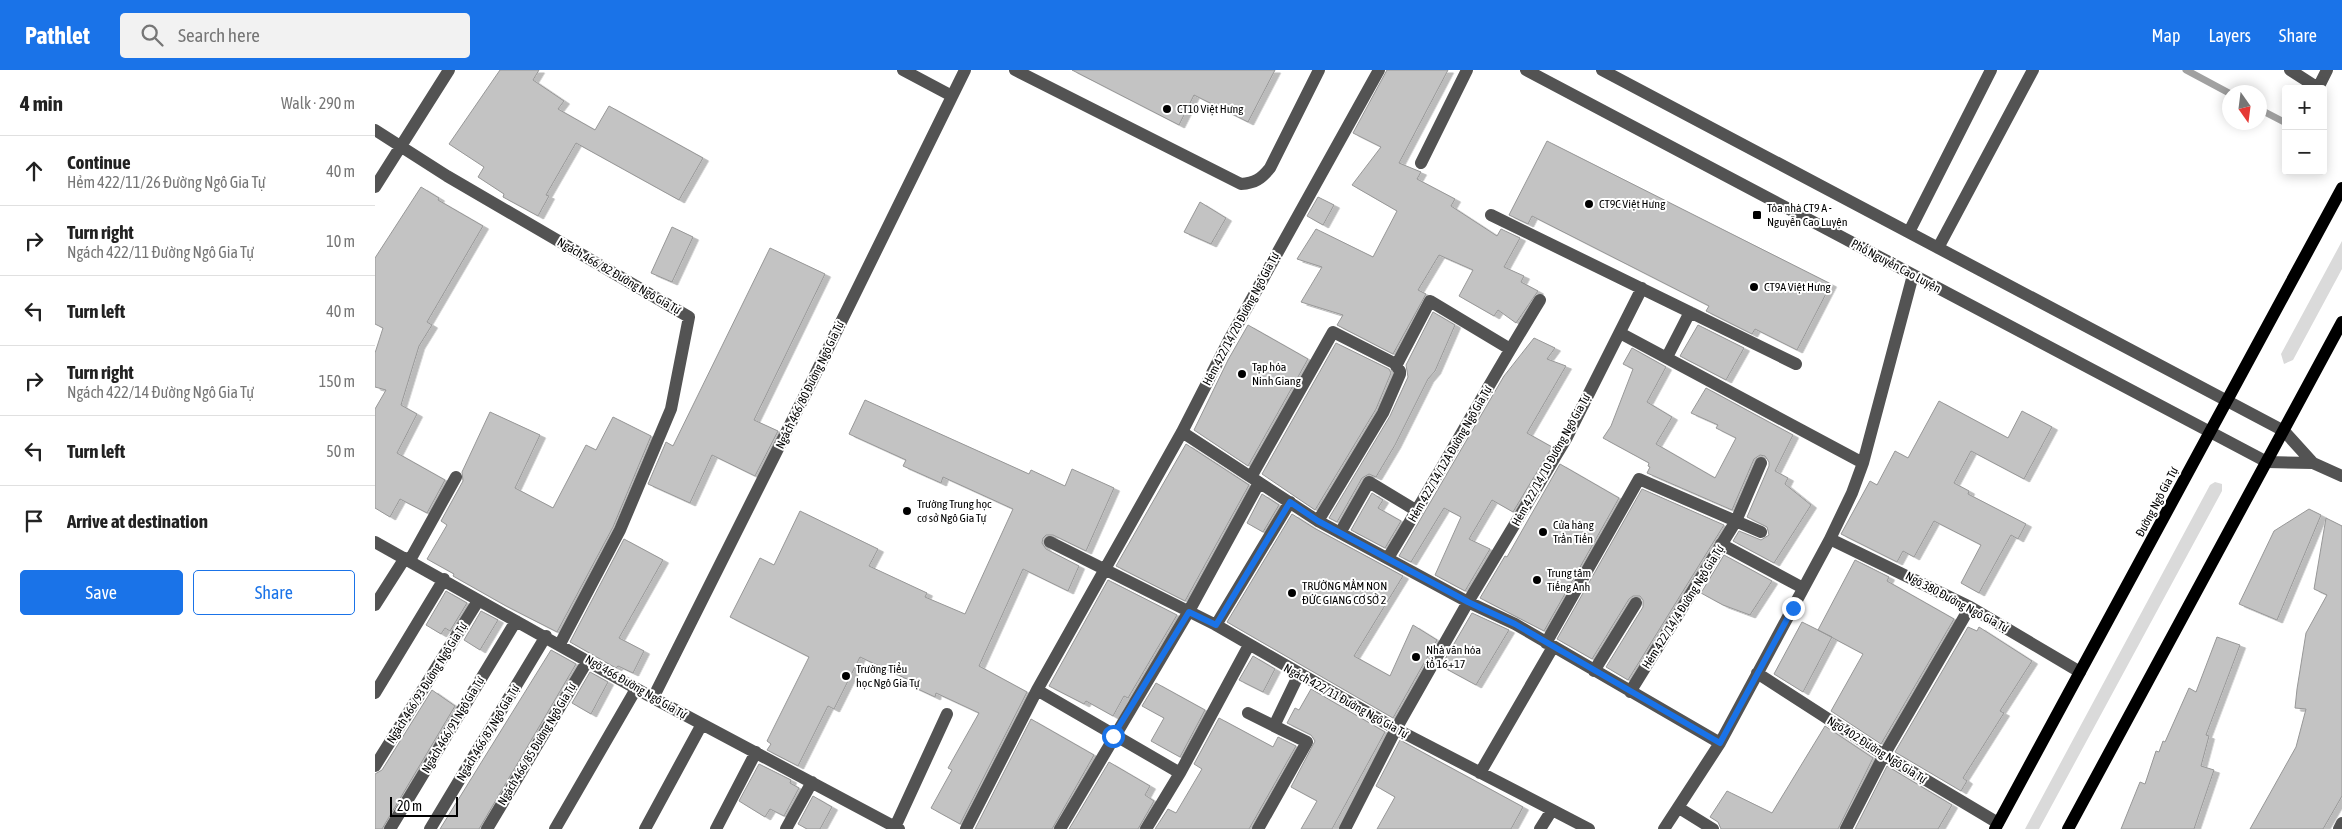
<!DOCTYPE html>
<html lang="en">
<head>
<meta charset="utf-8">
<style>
	body { margin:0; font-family:"Asap Condensed",sans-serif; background:#f2f2f2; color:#222 }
	.controls { position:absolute; right:15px; top:15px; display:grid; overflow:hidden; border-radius:5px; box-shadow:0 2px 12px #0003 }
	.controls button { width:45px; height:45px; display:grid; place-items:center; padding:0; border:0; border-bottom:1px solid #e0e0e0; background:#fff; color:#222; font:25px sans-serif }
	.compass { position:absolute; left:1847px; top:15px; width:45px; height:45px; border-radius:50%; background:#fff; box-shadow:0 2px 12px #0003; rotate:166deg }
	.scale { position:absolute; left:15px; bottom:12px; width:68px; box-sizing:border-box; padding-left:5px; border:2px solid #000; border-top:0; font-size:14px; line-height:18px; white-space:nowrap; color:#000; -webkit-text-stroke:4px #fff; paint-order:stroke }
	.stop { position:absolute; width:15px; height:15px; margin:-11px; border:4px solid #1a73e8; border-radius:50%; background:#fff }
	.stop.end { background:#1a73e8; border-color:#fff; box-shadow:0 1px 5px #0008 }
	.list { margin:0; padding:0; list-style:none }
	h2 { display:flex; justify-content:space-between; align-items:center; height:65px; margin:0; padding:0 20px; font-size:21px }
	h2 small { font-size:16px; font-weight:400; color:#767676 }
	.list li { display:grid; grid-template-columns:32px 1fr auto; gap:15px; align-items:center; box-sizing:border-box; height:70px; padding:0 20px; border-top:1px solid #e0e0e0 }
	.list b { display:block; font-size:19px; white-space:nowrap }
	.list p { margin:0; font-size:16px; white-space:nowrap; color:#767676 }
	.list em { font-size:16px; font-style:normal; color:#767676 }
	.actions { display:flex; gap:10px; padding:15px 20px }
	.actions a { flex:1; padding:11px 0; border:1px solid #1a73e8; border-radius:5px; text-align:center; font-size:18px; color:#1a73e8 }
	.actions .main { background:#1a73e8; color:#fff }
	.icon { flex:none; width:28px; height:28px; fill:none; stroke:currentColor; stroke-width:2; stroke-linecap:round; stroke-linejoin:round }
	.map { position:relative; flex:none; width:1967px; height:759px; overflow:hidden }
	header { display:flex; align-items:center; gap:30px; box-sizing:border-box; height:70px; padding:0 25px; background:#1a73e8; color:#fff }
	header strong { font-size:24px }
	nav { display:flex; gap:28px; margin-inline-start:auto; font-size:18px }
	.search { width:350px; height:45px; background:#f2f2f2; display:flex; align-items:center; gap:12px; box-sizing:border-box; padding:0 18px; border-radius:5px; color:#767676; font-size:19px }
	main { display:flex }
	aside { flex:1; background:#fff }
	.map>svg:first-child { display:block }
	.green { fill:#dadada }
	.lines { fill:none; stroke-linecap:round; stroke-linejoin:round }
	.stream { stroke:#a1a1a1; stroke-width:7 }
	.building { fill:#c3c3c3; stroke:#979797; filter:url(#shadow) }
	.minor { stroke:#535353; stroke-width:12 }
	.major { stroke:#000; stroke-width:12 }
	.route { stroke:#1a73e8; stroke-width:6 }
	.poi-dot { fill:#000; stroke:#fff; stroke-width:2 }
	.labels { text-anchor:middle; stroke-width:4; stroke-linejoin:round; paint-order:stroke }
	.poi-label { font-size:12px; fill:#000; stroke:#fff; text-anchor:start }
	.street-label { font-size:12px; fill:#000; stroke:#fff }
</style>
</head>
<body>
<header>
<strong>Pathlet</strong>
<div class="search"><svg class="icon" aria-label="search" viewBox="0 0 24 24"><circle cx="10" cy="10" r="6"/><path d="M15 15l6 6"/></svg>Search here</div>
<nav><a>Map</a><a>Layers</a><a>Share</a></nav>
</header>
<main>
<aside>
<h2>4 min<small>Walk · 290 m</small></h2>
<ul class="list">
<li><svg class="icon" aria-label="ahead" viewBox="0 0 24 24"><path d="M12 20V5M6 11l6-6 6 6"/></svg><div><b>Continue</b><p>Hẻm 422/11/26 Đường Ngô Gia Tự</p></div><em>40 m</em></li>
<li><svg class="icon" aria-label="right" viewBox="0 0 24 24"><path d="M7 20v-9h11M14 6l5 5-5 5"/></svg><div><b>Turn right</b><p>Ngách 422/11 Đường Ngô Gia Tự</p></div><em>10 m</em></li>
<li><svg class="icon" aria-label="left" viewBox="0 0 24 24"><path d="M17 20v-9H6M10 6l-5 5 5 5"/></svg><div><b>Turn left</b></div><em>40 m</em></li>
<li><svg class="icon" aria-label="right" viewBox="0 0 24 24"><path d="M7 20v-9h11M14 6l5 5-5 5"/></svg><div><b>Turn right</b><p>Ngách 422/14 Đường Ngô Gia Tự</p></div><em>150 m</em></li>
<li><svg class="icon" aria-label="left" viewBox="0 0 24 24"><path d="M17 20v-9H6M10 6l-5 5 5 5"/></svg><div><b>Turn left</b></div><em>50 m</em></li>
<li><svg class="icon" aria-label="arrive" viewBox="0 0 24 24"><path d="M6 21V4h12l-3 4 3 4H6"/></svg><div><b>Arrive at destination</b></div></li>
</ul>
<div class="actions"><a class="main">Save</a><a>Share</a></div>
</aside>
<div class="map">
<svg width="1967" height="759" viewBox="0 0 1967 759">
	<defs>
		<filter id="shadow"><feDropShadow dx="5.5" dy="3" stdDeviation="0" flood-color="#0004"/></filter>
	</defs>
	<rect width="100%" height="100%" fill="#fff"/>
	<path class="green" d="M1967 171V199L1918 290 1909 294 1906 284Z
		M1840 412 1847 414V421L1664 759H1650L1835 415Z"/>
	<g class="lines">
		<path class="stream" d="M1811 0 1854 23
			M1884 39 1911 53"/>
	</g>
	<path class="building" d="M125 0H164L158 10 189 31 183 39 220 60 234 36 328 88 304 130 201 73 171 125 174 126 163 146 128 127 129 124 103 107 109 97 74 74Z
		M697 0H900L873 52 819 25 804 55Z
		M1012 0H1073L1024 93 1046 102 1042 109 1080 129 1076 136 1122 166 1126 159 1145 168 1129 197 1149 206 1146 212 1163 221 1141 253 1123 240 1119 246 1084 226 1098 200 1064 185 1043 220 1051 224 1018 284 962 255 968 245 926 232 947 197 922 189 941 159 998 187 1022 141 977 115 1006 77 978 63Z
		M1172 71 1456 214 1422 280 1380 259 1377 264 1331 241 1334 236 1157 146 1153 154 1134 145Z
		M46 117 64 128 63 130 108 156 52 252 57 255 44 276 26 335 42 344 22 383 70 410 52 443 25 429 15 447 0 438V339L11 320 0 317V283L8 258 0 254V188Z
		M943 127 959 135 948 155 932 146Z
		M825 132 851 148 836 174 809 162Z
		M297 157 318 167 297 212 276 203Z
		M395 178 450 204 379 350 403 361 380 406 337 385 315 433 273 414 291 372 298 376Z
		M1058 242 1080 255 1060 301 1053 309 1020 375 1001 407 994 404 987 408 962 452 954 448 1015 346 1033 307 1031 295Z
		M873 255 933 289 873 396 819 360 853 290Z
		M1323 255 1369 278 1351 310 1305 286Z
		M1159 268 1180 278 1172 289 1191 296 1152 363 1177 377 1138 442 1117 430 1094 469 1115 479 1090 521 1060 505 1086 447 1069 438 1036 492 1024 486 1129 306Z
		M961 273 1014 299 1016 303 1001 339 940 440 887 404Z
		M1257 278 1291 297 1272 332 1297 347 1281 374 1340 408 1361 368 1341 358 1343 355 1316 343 1331 318 1418 365 1400 401 1413 408 1410 414 1436 435 1399 493 1358 471 1364 461 1386 470 1394 465 1392 457 1372 447 1394 396V392L1390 386 1385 385 1379 389 1357 440 1272 403 1275 397 1273 396 1274 393 1228 368 1236 356 1258 299 1248 294Z
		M490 330 654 404 656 400 690 416 697 399 739 418 711 481 678 465H671L668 468 667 473 671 479 704 496 693 521 648 499 604 596 652 622 585 754 556 738 577 700 573 698 604 643 561 623 560 627 532 614 534 610 485 587 459 639 453 636 423 696 392 680 396 674 392 671 434 587 355 547 385 488 399 495 425 441 503 479 494 496 552 523 550 527 590 544 638 439 568 407 566 413 528 396 531 390 474 364Z
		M1564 331 1633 368 1647 341 1677 357 1649 409 1596 381 1579 413 1594 421 1593 424 1651 454 1643 469 1636 465 1604 523 1586 513 1606 475 1559 451 1539 487 1528 481 1522 492 1466 464 1495 411 1502 415 1520 381 1533 388Z
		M115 342 165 365 140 418 178 438 211 375 221 380 238 347 276 366 238 457 182 562 131 536 78 506 79 504 52 489 72 455 66 451 88 411 87 402Z
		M811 374 874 415 810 531 741 496Z
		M1185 394 1244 428 1169 561 1105 528 1130 486 1132 487Z
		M1267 419 1349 455 1253 610 1231 597 1268 537V530L1265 526H1258L1254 529 1217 589 1182 569Z
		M997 423 1008 430 1003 438 1026 451 1010 478 976 460Z
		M887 424 904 435 888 462 872 453Z
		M1934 439 1946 445 1902 550 1864 534 1899 461Z
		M917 444 939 458 1028 506 979 586 1015 606 1038 555 1062 570 1018 648 852 552Z
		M1951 448 1967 456V726L1948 759H1875L1921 677 1931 639 1920 638 1922 619 1931 563 1952 525 1939 519Z
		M249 469 288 490 244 568 269 581 258 603 243 596 241 598 195 572Z
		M1349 485 1397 511 1375 545 1348 535 1326 523Z
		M1480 490 1514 507 1512 511 1579 549 1506 674 1456 641 1488 584 1443 560Z
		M733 510 802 545 753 628 749 626 738 646 711 631 709 634 674 616Z
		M71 521 92 533 75 561 70 558 66 564 51 555Z
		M106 541 123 550 105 580 89 570Z
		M1097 543 1134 560 1101 615 1066 596Z
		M1427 552 1457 567 1428 622 1399 604Z
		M1593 557 1602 561 1604 557 1657 591 1625 641 1629 643 1588 708 1592 711 1586 721 1520 682Z
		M1842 567 1865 575 1831 665 1834 666 1826 696 1839 700 1819 759H1746L1765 712 1770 714 1781 681 1784 682 1788 671 1790 672 1814 618 1821 622Z
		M176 580 201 594 104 759H65Z
		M878 586 900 599 888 622 864 610Z
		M215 602 233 612 216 644 197 633Z
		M781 613 830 640 805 687 776 671 789 648 767 636Z
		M936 619 1010 662 957 759H926L942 731 916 717 940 671 936 665 912 653 920 638 924 640Z
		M57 620 80 636 7 759H0V704L7 700Z
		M844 648 898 677 903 667 921 676 874 759H780L793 739 801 743 827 699 819 694Z
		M656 649 719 685 677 759H600Z
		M1450 656 1498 688 1463 759H1346L1343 752 1335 747 1352 721 1397 743Z
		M1025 670 1148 737 1136 759H1002L1020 727 1001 716Z
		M734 692 775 716 770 725 779 731 763 759H694Z
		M384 694 416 710 415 713 424 718 409 746 395 739 390 747 364 731Z
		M1512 696 1577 735 1563 759H1480Z
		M438 726 457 737 445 759H432L423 754Z"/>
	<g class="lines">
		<path class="minor" d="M528 0 577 26
			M640 0 866 114C880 113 886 109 895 98L944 0
			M1151 0 1892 392 1938 393 1967 406
			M1227 0 1909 361 1938 393
			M1915 0 1943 18 1952 0
			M0 60 72 106 314 247 296 339 245 460 185 574
			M1046 93 1092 0
			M0 117 74 0
			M1116 145 1421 294
			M1534 162 1616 0
			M1563 178 1658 0
			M1245 263 1488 393
			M1292 287 1315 242
			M1021 296 1055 231 1135 279
			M807 362 943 451 1093 532 1140 554 1345 673 1289 759
			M876 407 958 262 1019 293 1025 301V304L1008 343 943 451
			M965 463 994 412 1042 441
			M1455 469 1595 537 1705 602
			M0 472 278 628 524 759
			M675 472 841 555 1021 659 1214 759
			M1346 474 1428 518
			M1013 488C1065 403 1113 315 1165 230
			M35 490 81 407
			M0 535 30 488
			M841 555 915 432
			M1171 573 1264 409 1386 462
			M1219 601 1261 533
			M1382 603 1509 685 1623 753
			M662 620 805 703
			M1255 622 1361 451 1386 393
			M0 623 69 509
			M278 628 440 305 590 0
			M873 643 899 656
			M1345 673 1455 469 1477 423 1488 393 1538 205
			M0 696 103 531
			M1105 703 1178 577
			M1304 738 1338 759
			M520 757 572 644
			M15 759 141 551
			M55 759 171 566
			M112 759 213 590
			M180 759 261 619
			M270 759 327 654
			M341 759 381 682
			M411 759 437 712
			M591 759 662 620 807 362 854 270 1004 0
			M685 759 814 541 884 413
			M771 759 805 703 874 575
			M883 759 932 672 899 656 924 604
			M970 759 1021 659 1093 532 1191 369 1267 218
			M1165 759 1177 740
			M1471 759 1509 685 1595 537
			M1964 759 1967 753"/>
		<path class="major" d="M1620 759 1967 118
			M1693 759 1967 252"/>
	</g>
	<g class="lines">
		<path class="route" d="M738 666 814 542 841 555 915 432 943 451 1093 532 1140 554 1345 673 1418 538"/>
	</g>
	<g class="poi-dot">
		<circle cx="792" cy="39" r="5"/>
		<circle cx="1214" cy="134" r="5"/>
		<rect x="1377" y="140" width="10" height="10" rx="2.5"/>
		<circle cx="1379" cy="217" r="5"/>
		<circle cx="867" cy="304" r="5"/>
		<circle cx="532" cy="441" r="5"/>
		<circle cx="1168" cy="462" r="5"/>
		<circle cx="1162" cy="510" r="5"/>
		<circle cx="917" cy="523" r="5"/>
		<circle cx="1041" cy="587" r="5"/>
		<circle cx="471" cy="606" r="5"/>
	</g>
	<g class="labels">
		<g class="poi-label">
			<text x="802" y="43">CT10 Việt Hưng</text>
			<text x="1224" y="138">CT9C Việt Hưng</text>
			<text x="1392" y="142">Tòa nhà CT9 A -<tspan x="1392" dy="14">Nguyễn Cao Luyện</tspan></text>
			<text x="1389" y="221">CT9A Việt Hưng</text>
			<text x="877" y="301">Tạp hóa<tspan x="877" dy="14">Ninh Giang</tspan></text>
			<text x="542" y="438">Trường Trung học<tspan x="542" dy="14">cơ sở Ngô Gia Tự</tspan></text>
			<text x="1178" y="459">Cửa hàng<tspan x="1178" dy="14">Trần Tiến</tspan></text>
			<text x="1172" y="507">Trung tâm<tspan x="1172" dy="14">Tiếng Anh</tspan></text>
			<text x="927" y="520">TRƯỜNG MẦM NON<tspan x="927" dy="14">ĐỨC GIANG CƠ SỞ 2</tspan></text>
			<text x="1051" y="584">Nhà văn hóa<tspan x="1051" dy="14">tổ 16+17</tspan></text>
			<text x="481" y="603">Trường Tiểu<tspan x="481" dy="14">học Ngô Gia Tự</tspan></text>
		</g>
		<g class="street-label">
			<text transform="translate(1521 196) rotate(28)" y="4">Phố Nguyễn Cao Luyện</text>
			<text transform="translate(244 206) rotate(30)" y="4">Ngách 466/82 Đường Ngô Gia Tự</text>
			<text transform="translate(866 249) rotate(-62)" y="4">Hẻm 422/14/20 Đường Ngô Gia Tự</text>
			<text transform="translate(435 315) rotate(-64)" y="4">Ngách 466/80 Đường Ngô Gia Tự</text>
			<text transform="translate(1075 384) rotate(-60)" y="4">Hẻm 422/14/12A Đường Ngô Gia Tự</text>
			<text transform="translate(1176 390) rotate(-61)" y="4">Hẻm 422/14/10 Đường Ngô Gia Tự</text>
			<text transform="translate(1782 432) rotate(-62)" y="4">Đường Ngô Gia Tự</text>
			<text transform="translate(1582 532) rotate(28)" y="4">Ngõ 380 Đường Ngô Gia Tự</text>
			<text transform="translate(1308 537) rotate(-58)" y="4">Hẻm 422/14/4 Đường Ngô Gia Tự</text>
			<text transform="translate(52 613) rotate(-58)" y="4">Ngách 466/93 Đường Ngô Gia Tự</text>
			<text transform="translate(261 617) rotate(30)" y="4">Ngõ 466 Đường Ngô Gia Tự</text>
			<text transform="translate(971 631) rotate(29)" y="4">Ngách 422/11 Đường Ngô Gia Tự</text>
			<text transform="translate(78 655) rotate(-59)" y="4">Ngách 466/91 Ngô Gia Tự</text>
			<text transform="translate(113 663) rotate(-59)" y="4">Ngách 466/87 Ngô Gia Tự</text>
			<text transform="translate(162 674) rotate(-59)" y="4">Ngách 466/85 Đường Ngô Gia Tự</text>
			<text transform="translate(1502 680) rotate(32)" y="4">Ngõ 402 Đường Ngô Gia Tự</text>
		</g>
	</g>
</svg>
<div class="controls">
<button>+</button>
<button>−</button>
</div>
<svg class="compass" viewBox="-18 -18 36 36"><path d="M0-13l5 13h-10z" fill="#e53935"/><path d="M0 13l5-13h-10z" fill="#767676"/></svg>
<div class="scale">20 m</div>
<div class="stop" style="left:738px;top:666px"></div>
<div class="stop end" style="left:1418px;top:538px"></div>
</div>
</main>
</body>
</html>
